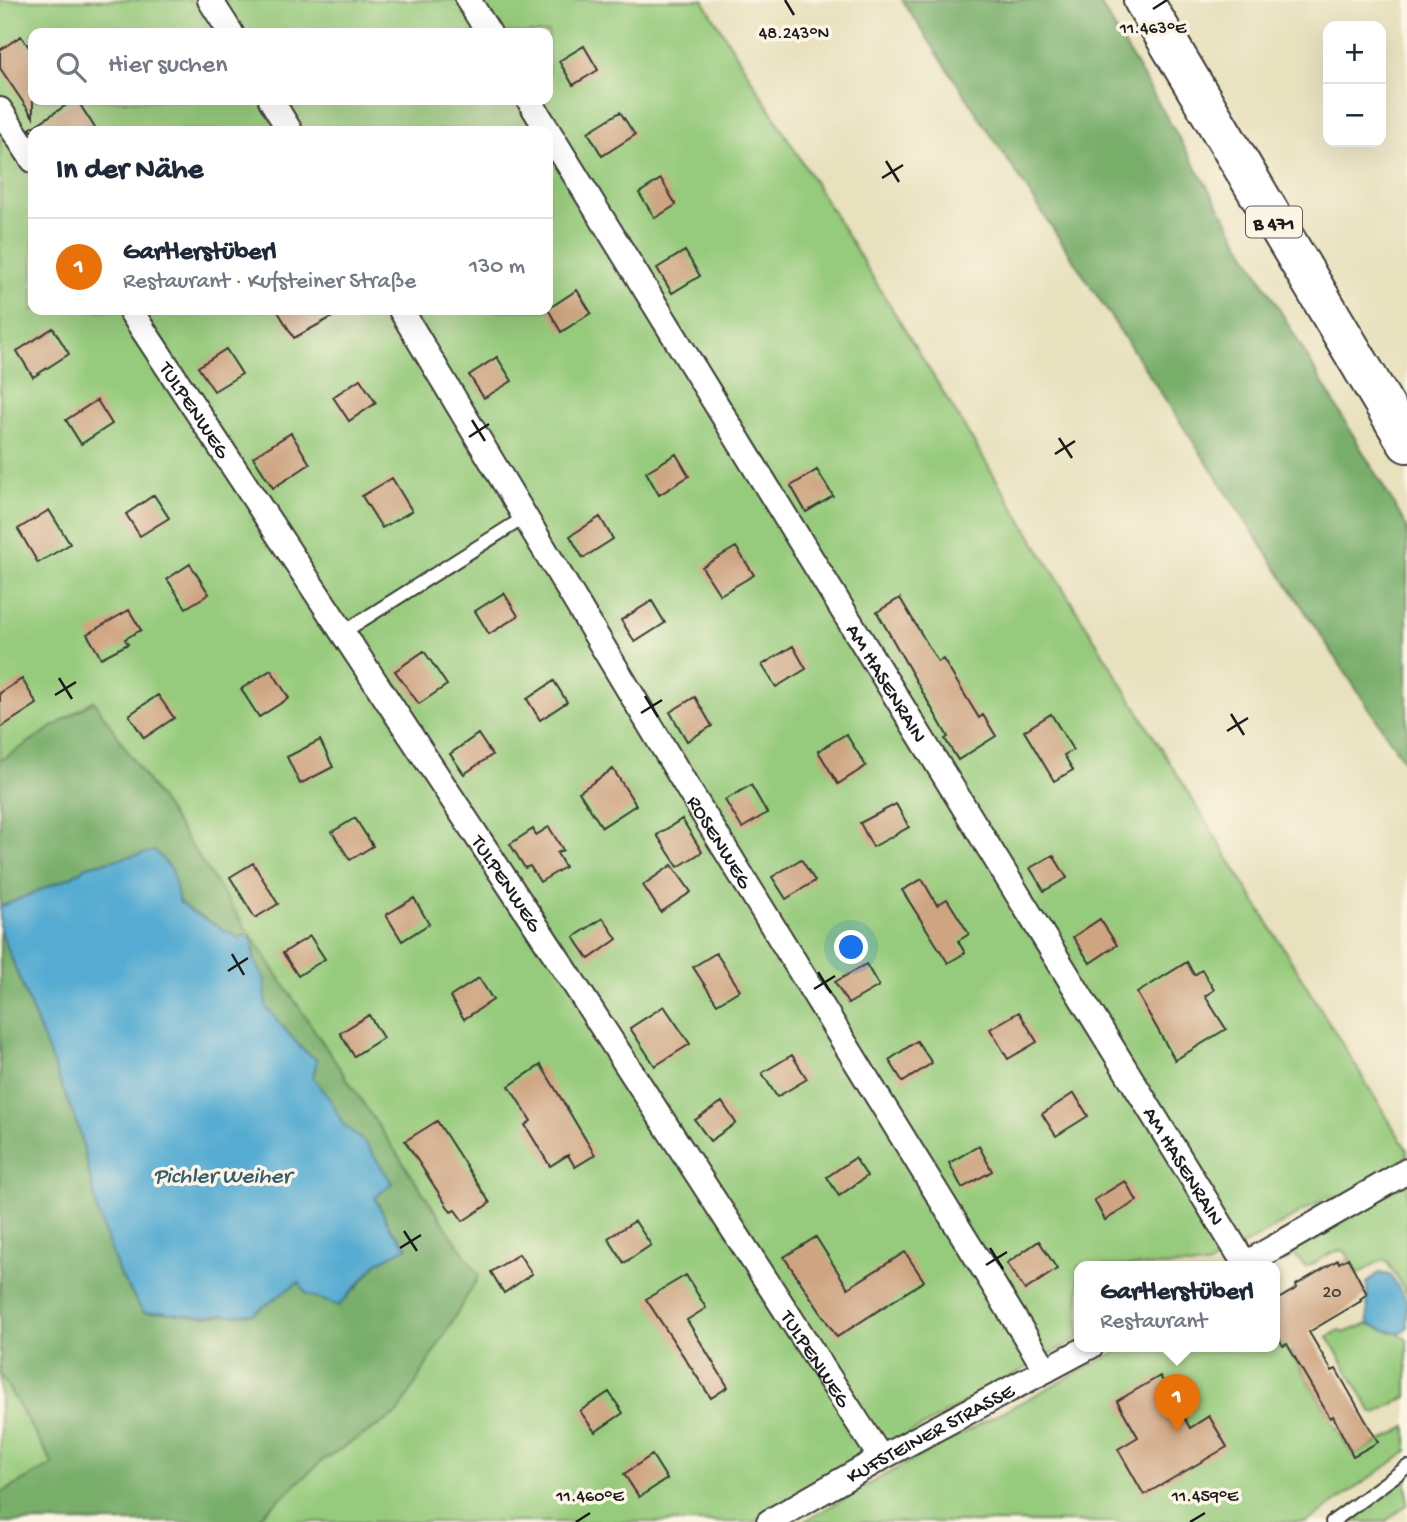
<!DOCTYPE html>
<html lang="de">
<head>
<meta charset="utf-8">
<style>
	body { margin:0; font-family:"Gochi Hand",sans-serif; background:#f2f2f3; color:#1f2937 }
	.controls { position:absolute; right:21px; top:21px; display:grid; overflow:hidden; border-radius:14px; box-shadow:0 7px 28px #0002 }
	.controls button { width:63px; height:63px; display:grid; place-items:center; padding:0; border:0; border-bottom:2px solid #e0e1e3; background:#fff; color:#1f2937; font:35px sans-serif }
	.you { position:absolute; left:852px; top:948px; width:24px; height:24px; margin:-18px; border:5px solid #fff; border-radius:50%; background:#1a73e8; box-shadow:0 0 0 10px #1a73e833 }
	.badge { display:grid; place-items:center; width:46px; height:46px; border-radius:50%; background:#0f766e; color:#fff; font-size:23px; font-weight:700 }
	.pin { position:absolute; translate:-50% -58px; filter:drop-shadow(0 2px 4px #0008) }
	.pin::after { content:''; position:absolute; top:37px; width:24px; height:21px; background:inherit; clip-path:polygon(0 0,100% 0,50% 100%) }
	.popup { position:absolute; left:1074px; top:1261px; width:206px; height:91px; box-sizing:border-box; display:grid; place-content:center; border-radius:14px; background:#fff; filter:drop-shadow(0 2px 5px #0005); font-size:23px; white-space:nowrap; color:#747a83 }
	.popup b { font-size:26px; color:#1f2937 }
	.popup::after { content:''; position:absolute; left:50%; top:100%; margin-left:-14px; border:14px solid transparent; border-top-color:#fff }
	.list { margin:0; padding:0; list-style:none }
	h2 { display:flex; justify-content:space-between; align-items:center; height:91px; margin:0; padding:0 28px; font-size:30px }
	h2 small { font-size:23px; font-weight:400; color:#747a83 }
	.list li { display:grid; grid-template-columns:46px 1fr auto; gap:21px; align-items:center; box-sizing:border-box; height:98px; padding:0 28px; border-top:2px solid #e0e1e3 }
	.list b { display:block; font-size:26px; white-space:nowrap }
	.list p { margin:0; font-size:23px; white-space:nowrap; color:#747a83 }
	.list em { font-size:23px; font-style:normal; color:#747a83 }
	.icon { flex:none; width:38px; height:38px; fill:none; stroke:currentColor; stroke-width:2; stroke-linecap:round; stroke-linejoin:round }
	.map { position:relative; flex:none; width:1407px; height:1522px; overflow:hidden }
	.search { position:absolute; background:#fff; box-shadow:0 7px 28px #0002; left:28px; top:28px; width:525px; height:77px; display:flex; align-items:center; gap:18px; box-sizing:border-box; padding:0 24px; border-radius:14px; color:#747a83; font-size:26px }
	.panel { position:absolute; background:#fff; box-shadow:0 7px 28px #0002; left:28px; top:126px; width:525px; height:189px; border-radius:14px }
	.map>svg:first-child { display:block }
	.green { fill:#96ca7b; stroke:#59734c; stroke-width:2; fill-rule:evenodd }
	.forest { fill:#78ae6b; stroke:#4a6544; stroke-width:2 }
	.water { fill:#54abd1; stroke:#386476; stroke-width:2 }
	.building { fill:#cea481 }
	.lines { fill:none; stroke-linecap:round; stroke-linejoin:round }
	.service-casing { stroke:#3b3a34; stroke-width:16 }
	.minor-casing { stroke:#3b3a34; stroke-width:28 }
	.trunk-casing { stroke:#3b3a34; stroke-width:42 }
	.service { stroke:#fff; stroke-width:12 }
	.minor { stroke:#fff; stroke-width:24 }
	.trunk { stroke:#fff; stroke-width:38 }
	.ticks { fill:none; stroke:#1c1c1c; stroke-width:2.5 }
	.labels { text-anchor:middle; stroke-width:7; stroke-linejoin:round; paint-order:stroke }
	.number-label { font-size:18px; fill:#483e35 }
	.shield { fill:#fcf5e5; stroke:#5f5d58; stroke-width:2 }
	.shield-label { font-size:19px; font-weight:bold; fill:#1c1c1c }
	.street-label { font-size:21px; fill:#1c1c1c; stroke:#fcf5e5 }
	.water-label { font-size:23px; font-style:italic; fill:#355c6d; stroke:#fcf5e5 }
	.ticks-label { font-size:18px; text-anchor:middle; fill:#1c1c1c; stroke:#fcf5e5; stroke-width:7; stroke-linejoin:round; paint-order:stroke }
</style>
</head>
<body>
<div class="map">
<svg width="1407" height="1522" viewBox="0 0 1407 1522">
	<rect width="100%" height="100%" fill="#fcf5e5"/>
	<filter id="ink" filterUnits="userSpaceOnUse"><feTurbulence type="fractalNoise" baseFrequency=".0143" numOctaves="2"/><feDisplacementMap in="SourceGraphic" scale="14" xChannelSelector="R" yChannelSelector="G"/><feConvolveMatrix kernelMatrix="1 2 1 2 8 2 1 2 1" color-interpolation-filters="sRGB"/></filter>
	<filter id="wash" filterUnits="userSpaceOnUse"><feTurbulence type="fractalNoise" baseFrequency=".00686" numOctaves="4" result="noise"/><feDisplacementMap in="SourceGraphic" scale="28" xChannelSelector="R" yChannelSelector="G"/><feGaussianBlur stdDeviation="1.57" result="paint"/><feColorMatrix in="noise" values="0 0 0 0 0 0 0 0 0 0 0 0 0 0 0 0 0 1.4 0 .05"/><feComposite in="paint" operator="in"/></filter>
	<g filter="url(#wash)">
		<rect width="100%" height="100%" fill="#e8e1be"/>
		<path class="green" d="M0 0H703L1407 1150V1157L1335 1200 1328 1197 1207 1266H1079V1338L754 1522H254L323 1460 398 1413 93 701 0 761ZM33 33H548V100H33ZM33 131H548V310H33Z
			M1407 1182V1294L1386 1260 1376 1263 1358 1274 1345 1251C1329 1249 1320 1263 1305 1267L1295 1255 1281 1263V1257Z
			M1368 1324 1399 1334 1407 1340V1397L1376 1413 1371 1411 1328 1337 1339 1330 1343 1333Z
			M1275 1332 1283 1346 1304 1334 1291 1352 1353 1456 1407 1427V1452L1307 1522H803L901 1466 1127 1346H1275Z
			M0 1373 53 1464 0 1494Z
			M1407 1475V1505L1385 1522H1341Z"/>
		<path class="forest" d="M902 0H1098L1407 527V766Z
			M94 701 479 1276 398 1413 323 1460 254 1522H0V1494L53 1464 0 1374V929L80 1132 98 1213 119 1273 144 1313 163 1312 198 1316 253 1314 299 1282 356 1289 378 1262 408 1247 390 1228 375 1197 392 1183 366 1144 342 1124 333 1104 312 1077 316 1060 301 1048 266 1007 265 980 254 959 253 942 245 934 241 939 192 912 179 902 172 870 155 852 87 866 74 876 0 907V761Z"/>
		<path class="water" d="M155 851 172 870 179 902 192 912 241 939 244 934 253 942 254 959 265 980 266 1007 301 1048 317 1060 313 1077 333 1104 342 1123 366 1144 392 1183 375 1198 390 1228 408 1247 378 1262 339 1306 306 1294 299 1282 253 1314 198 1316 163 1312 144 1313 119 1273 98 1213 80 1132 0 929V907L73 876 87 866Z
			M1379 1273 1390 1275 1407 1301V1328L1399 1334 1368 1324 1367 1282Z"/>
		<g id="blocks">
			<path class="building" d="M21 36 33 53V117L0 68V50Z
				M584 46 598 70 573 85 559 61Z
				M74 100H77L97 131H32L30 129Z
				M620 112 635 135 602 156 588 132Z
				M661 179 676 205 655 218 639 193Z
				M685 251 700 276 672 293 657 268Z
				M577 290 591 313 561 332 548 309Z
				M277 310H345L294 338Z
				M53 328 69 354 33 377 17 351Z
				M226 349 242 374 214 391 198 367Z
				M497 357 512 381 484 398 469 375Z
				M360 379 376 403 349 421 333 397Z
				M97 400 112 424 81 444 66 420Z
				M291 433 310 464 273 488 253 457Z
				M676 454 689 476 659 495 646 472Z
				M817 470 833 496 806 512 791 486Z
				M392 478 412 511 382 528 362 496Z
				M154 495 169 518 140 536 126 514Z
				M49 510 70 544 38 563 18 529Z
				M600 517 613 539 583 558 570 536Z
				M736 547 754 575 720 595 702 567Z
				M190 564 209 594 186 608 167 579Z
				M504 593 518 616 489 634 475 611Z
				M900 598 938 662 943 659 979 718 983 715 996 736 958 760 945 739 948 737 877 612Z
				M652 601 665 623 635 642 621 620Z
				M129 610 141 630 125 639 128 644 101 658 87 634Z
				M793 646 806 669 776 687 762 665Z
				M424 651 447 685 419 704 395 671Z
				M271 670 289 698 259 717 241 689Z
				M22 679 37 704 0 728V693Z
				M554 681 567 702 540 720 527 699Z
				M158 695 174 718 144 738 129 715Z
				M695 697 712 726 687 741 670 712Z
				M1051 714 1073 750 1064 755 1073 770 1054 781 1024 731Z
				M478 734 492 755 464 774 450 754Z
				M846 734 866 766 838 784 818 751Z
				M320 740 333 767 300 784 287 757Z
				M613 769 636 805 602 827 579 792Z
				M751 785 767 813 742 828 725 800Z
				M896 804 909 827 873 847 860 823Z
				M355 818 373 846 350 860 332 832Z
				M682 819 702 852 678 867 657 835Z
				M549 827 563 850 557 853 565 867 540 882 530 866 525 868 510 844 533 829 536 835Z
				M1053 855 1067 878 1044 891 1030 868Z
				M801 859 815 881 786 899 772 877Z
				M253 863 278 904 255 918 230 877Z
				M672 865 691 892 661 912 643 885Z
				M922 879 937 905 947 899 969 934 958 941 965 953 948 963 902 890Z
				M414 898 429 924 402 941 386 915Z
				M603 918 617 939 589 959 574 937Z
				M1100 919 1117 945 1090 963 1073 937Z
				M310 936 325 959 298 976 283 953Z
				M716 953 740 990 717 1004 693 967Z
				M1187 962 1194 975 1202 970 1214 990 1205 996 1226 1029 1175 1060 1137 993Z
				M866 964 879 986 848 1004 835 982Z
				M479 978 493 1000 464 1019 450 997Z
				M664 1006 690 1044 655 1066 630 1028Z
				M1019 1012 1037 1042 1008 1059 990 1029Z
				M369 1015 383 1038 354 1056 340 1033Z
				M917 1041 932 1063 903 1082 889 1060Z
				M792 1055 807 1079 777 1097 762 1073Z
				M541 1065 595 1155 575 1167 568 1155 550 1166 525 1125 531 1121 509 1086Z
				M1074 1093 1088 1116 1056 1136 1042 1114Z
				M722 1102 736 1123 710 1141 695 1120Z
				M437 1121 490 1203 463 1221 455 1210 451 1212 405 1141Z
				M979 1146 992 1171 962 1188 949 1163Z
				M855 1158 867 1176 839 1196 827 1177Z
				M1125 1181 1137 1201 1105 1220 1094 1200Z
				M635 1221 651 1245 624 1263 608 1238Z
				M816 1237 848 1288 905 1252 924 1281 837 1337 784 1257Z
				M1039 1241 1057 1269 1025 1290 1007 1263Z
				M519 1254 532 1274 504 1293 491 1272Z
				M1348 1258 1367 1294 1360 1299 1361 1301 1309 1332 1332 1371 1336 1369 1378 1442 1353 1456 1333 1416 1330 1418 1287 1344 1283 1346 1275 1332V1301L1297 1288 1296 1285 1338 1260 1339 1263Z
				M686 1275 706 1308 687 1320 728 1387 711 1398 646 1299Z
				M1160 1376 1190 1428 1209 1416 1227 1447 1144 1495 1118 1449 1138 1437 1117 1401Z
				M609 1392 623 1413 595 1432 580 1411Z
				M652 1455 667 1479 639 1497 624 1474Z"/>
		</g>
	</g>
	<g filter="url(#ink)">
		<use href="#blocks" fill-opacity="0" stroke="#3b3a34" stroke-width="2"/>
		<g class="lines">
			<defs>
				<path id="service" d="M342 633 525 517
					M1332 1522 1407 1467"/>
				<g id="minor">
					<path d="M210 0 231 33"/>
					<path d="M468 0 489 33"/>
					<path d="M271 100 290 131"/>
					<path id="s1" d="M529 100 1245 1264"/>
					<path d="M0 110 33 160"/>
					<path id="s2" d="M130 310 575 985 881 1458"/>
					<path id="s3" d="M401 310 690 792 1046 1370"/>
					<path d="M1242 1266 1407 1171"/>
					<path id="s4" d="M769 1522 881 1458 1091 1346"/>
				</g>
				<path id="trunk" d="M1143 0 1407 443"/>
			</defs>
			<use href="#service" class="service-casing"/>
			<use href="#minor" class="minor-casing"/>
			<use href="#trunk" class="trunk-casing"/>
			<use href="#service" class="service"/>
			<use href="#minor" class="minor"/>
			<use href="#trunk" class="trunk"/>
		</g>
	</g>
	<path class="ticks" d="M785 0 794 15M1153 9 1167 0M886 161 899 182M882 178 903 165M472 420 485 441M469 437 489 424M1059 438 1072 458M1055 454 1075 441M59 678 72 699M55 695 76 682M645 696 658 717M641 713 662 700M1231 714 1244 735M1227 731 1248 718M232 954 244 975M228 971 248 958M818 972 831 993M814 989 835 976M404 1231 417 1251M400 1248 421 1235M990 1248 1003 1269M986 1265 1007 1252M576 1522 590 1513M1190 1522 1205 1513"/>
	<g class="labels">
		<g class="number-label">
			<text x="1332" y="1297">20</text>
		</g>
		<rect class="shield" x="1246" y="206.5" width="56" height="31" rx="5"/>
		<g class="shield-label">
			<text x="1274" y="229">B 471</text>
		</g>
		<g class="street-label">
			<text dy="7" stroke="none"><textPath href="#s2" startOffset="119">TULPENWEG</textPath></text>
			<text dy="7" stroke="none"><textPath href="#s1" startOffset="684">AM HASENRAIN</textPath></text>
			<text dy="7" stroke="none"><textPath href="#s3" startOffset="620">ROSENWEG</textPath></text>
			<text dy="7" stroke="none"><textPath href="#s2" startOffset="686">TULPENWEG</textPath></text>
			<text dy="7" stroke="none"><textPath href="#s1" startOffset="1251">AM HASENRAIN</textPath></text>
			<text dy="7" stroke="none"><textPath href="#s2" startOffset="1253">TULPENWEG</textPath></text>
			<text dy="7" stroke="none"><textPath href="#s4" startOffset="184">KUFSTEINER STRASSE</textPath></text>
		</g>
		<g class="water-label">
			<text x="222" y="1182">Pichler Weiher</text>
		</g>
	</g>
	<g class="ticks-label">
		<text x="1153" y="33">11.463°E</text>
		<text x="794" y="38">48.243°N</text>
		<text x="590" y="1501">11.460°E</text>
		<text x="1205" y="1501">11.459°E</text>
	</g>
</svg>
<div class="controls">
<button>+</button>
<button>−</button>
</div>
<div class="you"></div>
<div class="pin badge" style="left:1177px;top:1432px;background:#e8710a">1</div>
<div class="popup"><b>Gartlerstüberl</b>Restaurant</div>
<div class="search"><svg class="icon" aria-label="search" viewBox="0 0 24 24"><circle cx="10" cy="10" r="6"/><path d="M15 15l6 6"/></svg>Hier suchen</div>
<section class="panel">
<h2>In der Nähe<small></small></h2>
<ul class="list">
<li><span class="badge" style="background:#e8710a">1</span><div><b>Gartlerstüberl</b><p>Restaurant · Kufsteiner Straße</p></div><em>130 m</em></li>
</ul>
</section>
</div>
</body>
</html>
